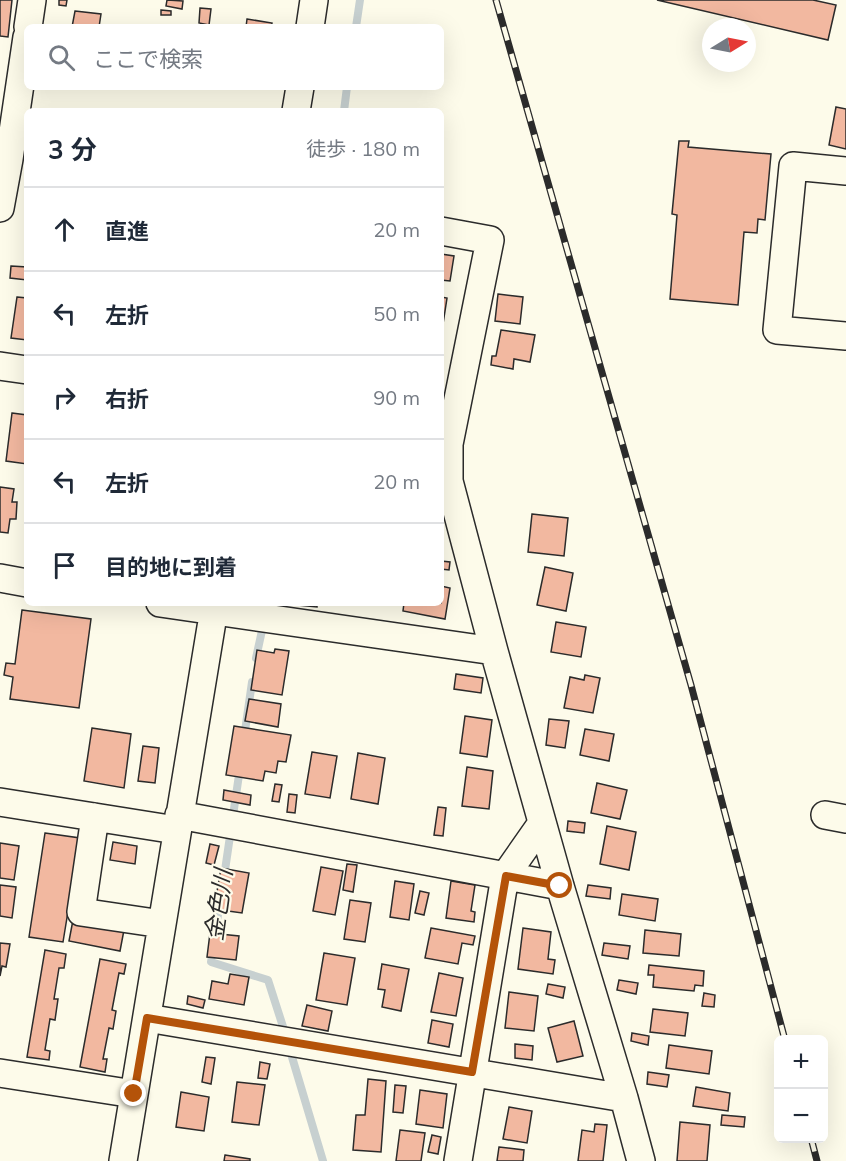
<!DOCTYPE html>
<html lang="ja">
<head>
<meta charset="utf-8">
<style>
	body { margin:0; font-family:Mulish,"Noto Sans JP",sans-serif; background:#f2f2f3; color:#1f2937 }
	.controls { position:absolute; right:18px; bottom:18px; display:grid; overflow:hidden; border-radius:9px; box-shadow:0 6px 24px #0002 }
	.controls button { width:54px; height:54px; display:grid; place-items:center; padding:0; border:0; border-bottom:2px solid #e0e1e3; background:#fff; color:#1f2937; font:30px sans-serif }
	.compass { position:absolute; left:702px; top:18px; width:54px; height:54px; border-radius:50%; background:#fff; box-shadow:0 6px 24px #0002; rotate:80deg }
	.stop { position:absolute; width:18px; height:18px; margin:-14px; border:4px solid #b45309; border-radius:50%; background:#fff }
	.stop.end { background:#b45309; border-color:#fff; box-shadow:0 2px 6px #0008 }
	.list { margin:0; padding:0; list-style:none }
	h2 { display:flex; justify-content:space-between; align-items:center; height:78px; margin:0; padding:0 24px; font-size:26px }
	h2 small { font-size:20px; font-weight:400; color:#747a83 }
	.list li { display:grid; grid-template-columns:39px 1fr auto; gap:18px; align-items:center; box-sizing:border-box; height:84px; padding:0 24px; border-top:2px solid #e0e1e3 }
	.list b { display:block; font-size:22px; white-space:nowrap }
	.list em { font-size:20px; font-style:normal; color:#747a83 }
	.icon { flex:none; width:33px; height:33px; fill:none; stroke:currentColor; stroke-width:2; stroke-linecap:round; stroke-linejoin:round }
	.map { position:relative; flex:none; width:846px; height:1161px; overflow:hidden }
	.search { position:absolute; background:#fff; box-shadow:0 6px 24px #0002; left:24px; top:24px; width:420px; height:66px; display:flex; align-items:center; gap:15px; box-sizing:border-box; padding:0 21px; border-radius:9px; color:#747a83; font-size:22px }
	.panel { position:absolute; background:#fff; box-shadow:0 6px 24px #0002; left:24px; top:108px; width:420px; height:498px; border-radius:9px }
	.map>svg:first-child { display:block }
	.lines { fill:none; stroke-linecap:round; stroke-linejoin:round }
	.stream { stroke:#c7d0d0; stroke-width:8 }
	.building { fill:#f2b8a0; stroke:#2b2b2b; stroke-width:1.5 }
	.minor-casing { stroke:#2b2b2b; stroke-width:30 }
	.minor { stroke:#fdfbea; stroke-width:27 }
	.rail-casing { stroke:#2b2b2b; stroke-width:7 }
	.rail { stroke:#fdfbea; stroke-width:4.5; stroke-dasharray:14; stroke-linecap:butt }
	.route { stroke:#b45309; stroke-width:8 }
	.labels { text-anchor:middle; stroke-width:4.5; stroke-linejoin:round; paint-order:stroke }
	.water-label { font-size:24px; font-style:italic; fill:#2b2b2b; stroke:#fdfbea }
</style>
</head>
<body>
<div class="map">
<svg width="846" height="1161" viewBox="0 0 846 1161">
	<rect width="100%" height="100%" fill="#fdfbea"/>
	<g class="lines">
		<path class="stream" d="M356 27 360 0
			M344 111 347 87
			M256 658 268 603
			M244 738 252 682
			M224 877 240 768
			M220 901 211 962 268 980 286 1036
			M289 1047 323 1161"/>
	</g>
	<path class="building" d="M0 0H12L8 37 0 36Z
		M59 0H67L66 6 59 5Z
		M167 0 183 1 182 9 166 6Z
		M657 0H813L836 5 828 40Z
		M200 8 211 9 209 25 199 23Z
		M161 10 171 11V15H161Z
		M75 11 101 14 99 27H72Z
		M247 19 272 23 271 27H246Z
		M836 107 846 109V149L829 145Z
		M679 141H689L688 147 771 154 765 220 758 219 757 233 744 232 738 305 670 299 677 215 672 214Z
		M441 254 454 256 450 281 441 280Z
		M11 266 27 267V280L10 278Z
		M498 294 523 297 520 324 495 321Z
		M17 297 27 298V340L11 338Z
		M441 297 447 298 443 324H441Z
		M501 330 535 335 530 362 514 359 513 369 491 365 492 356H496Z
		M12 413 27 415V464L6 461Z
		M0 487 14 489 12 502H17L16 519H10L8 533 0 532Z
		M532 514 568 518 564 556 528 552Z
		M441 561 450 562 449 570 441 569Z
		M545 567 573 573 566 611 537 605Z
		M441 586 450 588 445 619 403 611 404 603H441Z
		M299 603H317V607L298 605Z
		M22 610 91 619 79 708 10 699 13 677 4 675 6 663 15 664Z
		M556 622 586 627 581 657 551 652Z
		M275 649 289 651 282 695 251 690 257 650 274 653Z
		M456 674 483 678 481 693 454 689Z
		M585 675 600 678 593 713 564 708 570 677 584 680Z
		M249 699 281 704 278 727 245 721Z
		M465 716 492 720 487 757 460 753Z
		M549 719 569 721 565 748 546 745Z
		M234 726 291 735 286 762 278 761 276 773 265 771 263 781 226 775Z
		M92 728 131 734 124 788 84 781Z
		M585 729 614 734 609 761 580 755Z
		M143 746 159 748 155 783 138 781Z
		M312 752 337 756 330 798 305 794Z
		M358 753 385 758 378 804 351 799Z
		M467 767 493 771 489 809 462 806Z
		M597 783 627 790 620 819 591 813Z
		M275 784 282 785 279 802 272 801Z
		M224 790 251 795 250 805 223 800Z
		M289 794 297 795 295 813 287 812Z
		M438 807 446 808 443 836 434 835Z
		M568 821 585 823 584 833 567 831Z
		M607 826 636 832 629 870 600 864Z
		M45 833 80 838 63 942 29 937Z
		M113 842 137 846 135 864 110 860Z
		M0 843 19 846 14 880 0 878Z
		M210 844 219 846 214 865 206 863Z
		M347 864 357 865 353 892 343 890Z
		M321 867 343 871 335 915 313 911Z
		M221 868 249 873 242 913 214 909Z
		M395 881 414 884 409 920 390 917Z
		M451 881 475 885 471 911 475 912 474 922 446 918Z
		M0 885 16 887 12 918 0 916Z
		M588 885 611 888 610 899 586 896Z
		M420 891 429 893 424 915 415 913Z
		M622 894 658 899 655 921 619 915Z
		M350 900 371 903 365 942 344 939Z
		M73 920 124 930 120 951 69 941Z
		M431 928 475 936 473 945 462 943 458 964 425 958Z
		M523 928 551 932 548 959 555 960 553 974 518 969Z
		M645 930 681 934 679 956 643 953Z
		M210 933 239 936 236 960 207 957Z
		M0 943 10 944 6 967 2 966 0 976Z
		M604 943 630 946 628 959 602 955Z
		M45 950 66 954 64 968H59L54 999H58L55 1020 50 1019 45 1050 50 1051 49 1060 27 1057Z
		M324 953 355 958 347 1005 316 1000Z
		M100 959 126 964 124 974 119 973 112 1010 116 1011 113 1029 109 1028 103 1059H107L105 1072 80 1067Z
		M382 964 409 969 401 1011 382 1007 385 990 378 989Z
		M649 965 704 971 703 986 695 985 694 991 653 987 654 975H648Z
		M439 973 463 978 456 1016 431 1012Z
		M230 974 249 977 244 1005 209 999 212 981 228 984Z
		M619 980 638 983 636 994 617 990Z
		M548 984 565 987 563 998 546 994Z
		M509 992 538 996 534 1031 505 1028Z
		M704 993 715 995 714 1007 702 1006Z
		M188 996 205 1000 203 1008 187 1004Z
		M307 1005 332 1011 328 1031 302 1026Z
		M653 1009 688 1013 685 1036 650 1032Z
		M432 1020 453 1024 449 1047 428 1043Z
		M574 1021 583 1056 557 1062 548 1028Z
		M632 1033 649 1036 648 1045 631 1041Z
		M515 1044 533 1046 532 1060 515 1058Z
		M669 1045 712 1051 709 1074 666 1068Z
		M206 1057 215 1058 211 1084 202 1082Z
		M260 1062 270 1064 267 1079 258 1078Z
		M648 1072 669 1075 667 1087 647 1084Z
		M368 1079 386 1081 381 1152 353 1150 356 1115H365Z
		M237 1082 265 1085 259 1125 232 1122Z
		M395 1085 406 1086 403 1113 393 1112Z
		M696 1087 730 1093 728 1111 693 1106Z
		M420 1090 447 1094 443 1128 416 1124Z
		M181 1092 209 1097 204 1131 176 1127Z
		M509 1107 532 1111 527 1143 503 1139Z
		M722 1115 745 1117 744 1127 721 1125Z
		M680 1122 710 1125 707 1161H677Z
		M595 1124 607 1125 603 1161H578L582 1130 594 1132Z
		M400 1130 425 1133 421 1161H396Z
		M432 1135 441 1137 438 1154 428 1152Z
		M499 1147 524 1150 523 1161H497Z
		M225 1155 250 1159V1161H224Z"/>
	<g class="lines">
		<defs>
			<path id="minor" d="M28 27 32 0
				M310 27 314 0
				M296 111 300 87
				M846 171 793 166 777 330 846 336
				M0 208 9 159 27 37
				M441 231 490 240 449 444V481L494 651 560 886 624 1098 641 1161
				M0 366 27 370
				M0 578 27 583
				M160 603 494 651
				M0 802 176 830
				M179 815 560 886
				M825 815 846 819
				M95 817 81 912 162 924
				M147 1018 624 1098
				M0 1073 134 1094
				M123 1161 215 603
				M458 1161 505 876 542 823"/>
		</defs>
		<use href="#minor" class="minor-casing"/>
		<use href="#minor" class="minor"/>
		<defs>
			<path id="rail" d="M496 0 691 685 785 1040
				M811 1138 817 1161"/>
		</defs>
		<use href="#rail" class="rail-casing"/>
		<use href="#rail" class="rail"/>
	</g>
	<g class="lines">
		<path class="route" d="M134 1094 147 1018 472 1072 506 876 560 886"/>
	</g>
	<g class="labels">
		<g class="water-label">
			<text transform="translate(219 905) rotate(-82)" y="8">金色川</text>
		</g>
	</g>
</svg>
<div class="controls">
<button>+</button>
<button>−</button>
</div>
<svg class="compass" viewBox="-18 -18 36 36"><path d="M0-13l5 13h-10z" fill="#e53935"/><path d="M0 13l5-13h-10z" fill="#747a83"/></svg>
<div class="stop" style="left:560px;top:886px"></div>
<div class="stop end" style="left:134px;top:1094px"></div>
<div class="search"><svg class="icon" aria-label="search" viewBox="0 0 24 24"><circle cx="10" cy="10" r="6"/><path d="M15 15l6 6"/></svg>ここで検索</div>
<section class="panel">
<h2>3 分<small>徒歩 · 180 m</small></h2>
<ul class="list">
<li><svg class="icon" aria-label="ahead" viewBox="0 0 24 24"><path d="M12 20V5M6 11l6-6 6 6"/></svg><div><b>直進</b></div><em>20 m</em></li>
<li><svg class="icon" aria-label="left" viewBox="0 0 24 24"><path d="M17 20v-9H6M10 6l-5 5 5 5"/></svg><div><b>左折</b></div><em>50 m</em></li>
<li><svg class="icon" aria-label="right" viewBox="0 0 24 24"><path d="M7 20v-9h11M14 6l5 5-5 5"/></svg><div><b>右折</b></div><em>90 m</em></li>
<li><svg class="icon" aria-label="left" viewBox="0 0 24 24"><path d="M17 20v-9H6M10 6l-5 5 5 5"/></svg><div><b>左折</b></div><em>20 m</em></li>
<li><svg class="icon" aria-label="arrive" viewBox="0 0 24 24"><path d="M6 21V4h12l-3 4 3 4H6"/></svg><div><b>目的地に到着</b></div></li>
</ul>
</section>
</div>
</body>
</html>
